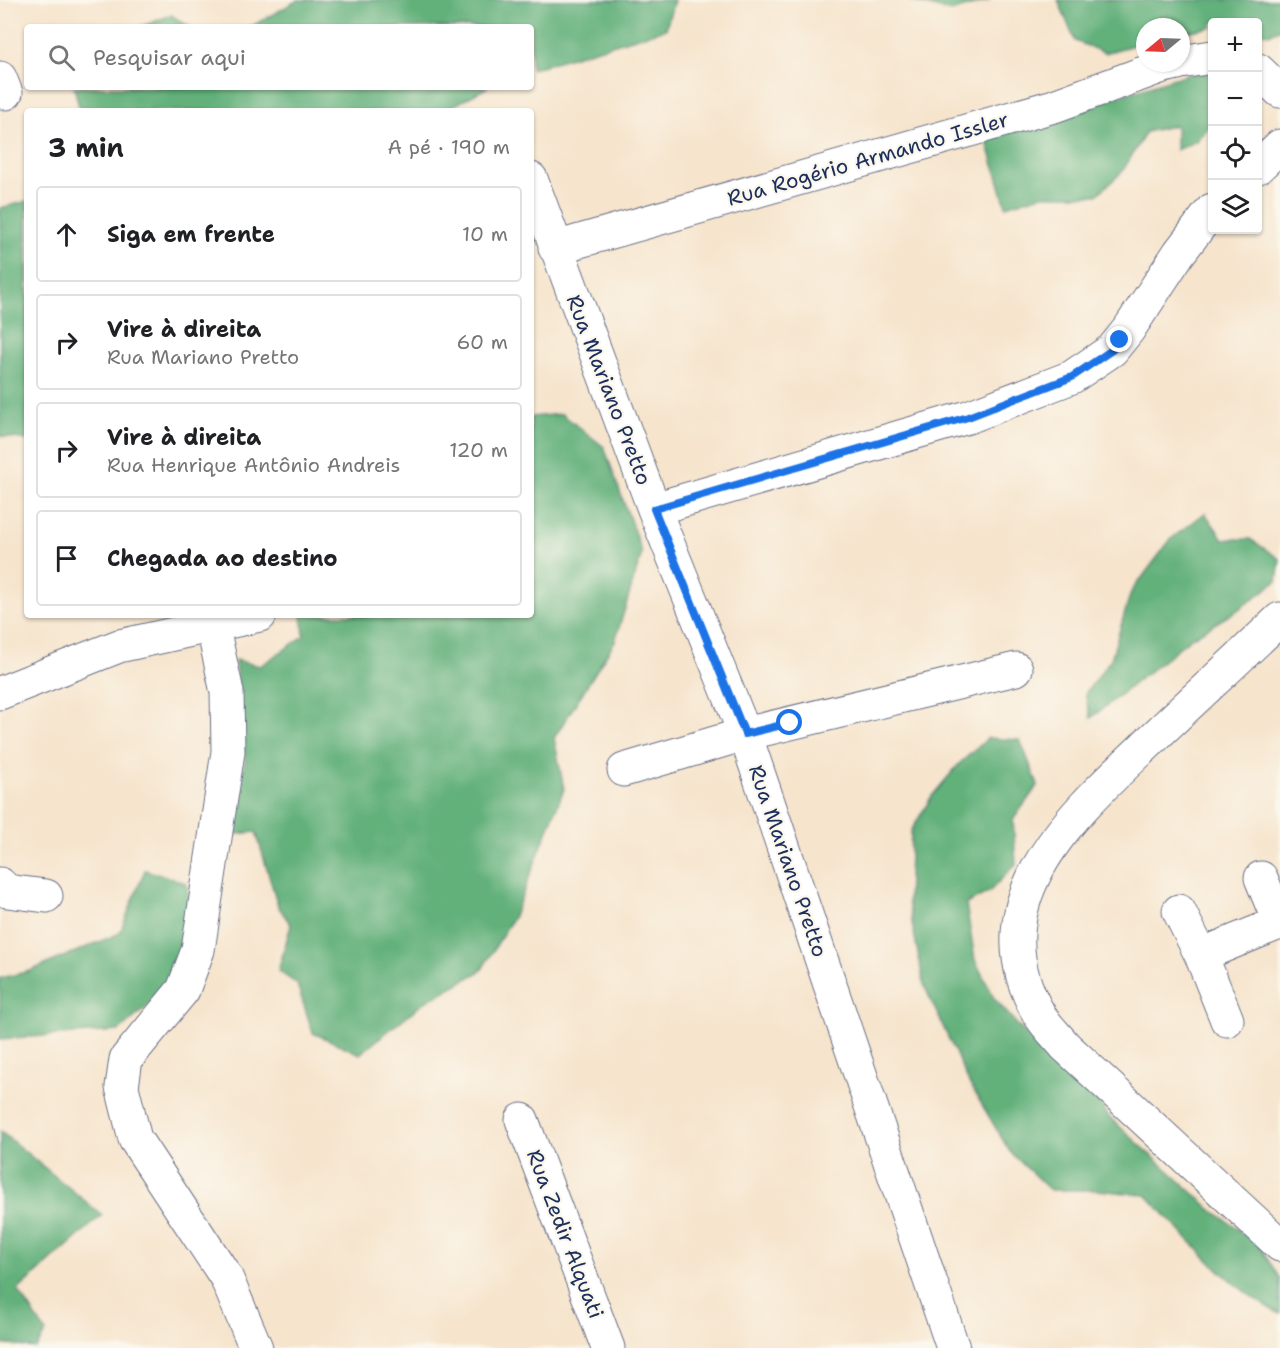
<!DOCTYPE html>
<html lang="pt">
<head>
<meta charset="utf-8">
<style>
	body { margin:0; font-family:"Shantell Sans",sans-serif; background:#f6f6f6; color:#202124 }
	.controls { position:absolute; right:18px; top:18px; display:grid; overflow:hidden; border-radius:6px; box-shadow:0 2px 4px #0004 }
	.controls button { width:54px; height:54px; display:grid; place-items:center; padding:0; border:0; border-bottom:2px solid #e0e0e0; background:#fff; color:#202124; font:30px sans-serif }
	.compass { position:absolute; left:1136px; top:18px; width:54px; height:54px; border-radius:50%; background:#fff; box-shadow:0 2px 4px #0004; rotate:251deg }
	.stop { position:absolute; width:18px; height:18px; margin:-14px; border:4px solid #1a73e8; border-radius:50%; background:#fff }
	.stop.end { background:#1a73e8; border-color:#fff; box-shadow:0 2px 6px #0008 }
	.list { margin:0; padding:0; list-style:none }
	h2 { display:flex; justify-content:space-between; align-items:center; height:78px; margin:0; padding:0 24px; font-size:26px }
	h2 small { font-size:20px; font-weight:400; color:#757577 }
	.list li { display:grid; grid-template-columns:39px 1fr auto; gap:18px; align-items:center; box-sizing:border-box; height:96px; margin:0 12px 12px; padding:0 12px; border:2px solid #e0e0e0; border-radius:6px }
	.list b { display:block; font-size:22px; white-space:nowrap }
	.list p { margin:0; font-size:20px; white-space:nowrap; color:#757577 }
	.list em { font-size:20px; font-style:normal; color:#757577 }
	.icon { flex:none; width:33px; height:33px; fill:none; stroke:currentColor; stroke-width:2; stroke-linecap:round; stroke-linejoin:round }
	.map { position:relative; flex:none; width:1280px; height:1348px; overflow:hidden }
	.search { position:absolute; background:#fff; box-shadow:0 2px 4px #0004; left:24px; top:24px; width:510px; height:66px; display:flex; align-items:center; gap:15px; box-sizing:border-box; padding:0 21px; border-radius:6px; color:#757577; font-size:22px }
	.panel { position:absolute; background:#fff; box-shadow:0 2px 4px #0004; left:24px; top:108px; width:510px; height:510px; border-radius:6px }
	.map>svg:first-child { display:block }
	.forest { fill:#62b07a; stroke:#3e706c; stroke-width:1.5 }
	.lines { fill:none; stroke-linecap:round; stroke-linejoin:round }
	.minor-casing { stroke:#686e84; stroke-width:35 }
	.tertiary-casing { stroke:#686e84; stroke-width:35 }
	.minor { stroke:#fff; stroke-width:33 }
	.tertiary { stroke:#fff; stroke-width:33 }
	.route { stroke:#1a73e8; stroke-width:8 }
	.labels { text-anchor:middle; stroke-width:4.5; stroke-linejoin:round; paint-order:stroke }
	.street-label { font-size:21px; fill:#1b2f5e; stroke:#fbf7ec }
</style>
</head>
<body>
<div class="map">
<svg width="1280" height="1348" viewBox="0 0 1280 1348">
	<rect width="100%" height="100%" fill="#fbf7ec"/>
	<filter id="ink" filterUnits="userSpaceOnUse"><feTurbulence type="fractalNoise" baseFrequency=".0167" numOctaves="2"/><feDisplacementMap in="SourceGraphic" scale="12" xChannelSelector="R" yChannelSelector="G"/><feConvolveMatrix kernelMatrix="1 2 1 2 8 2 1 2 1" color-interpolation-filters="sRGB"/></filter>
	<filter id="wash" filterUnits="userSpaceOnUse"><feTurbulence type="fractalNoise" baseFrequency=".008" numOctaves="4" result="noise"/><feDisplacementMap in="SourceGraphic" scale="24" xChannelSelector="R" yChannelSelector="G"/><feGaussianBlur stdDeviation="1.35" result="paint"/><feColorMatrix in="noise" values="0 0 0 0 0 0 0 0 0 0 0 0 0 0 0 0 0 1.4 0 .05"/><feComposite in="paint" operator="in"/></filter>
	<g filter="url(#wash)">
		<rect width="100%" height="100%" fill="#f6e4cc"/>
		<path class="forest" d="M298 0H674L666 29 531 69V27H250Z
			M908 0H990L951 12Z
			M1058 0H1280V29L1269 34 1258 31V22H1212V27L1181 33V27H1145V42L1105 53 1075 41Z
			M171 15 190 27H140Z
			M1212 73V123L1196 141 1176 150V125L1146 132 1122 172 1097 195H1041L1006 206 986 138 1187 74Z
			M74 87H488L451 107 436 111H80Z
			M27 201V440L0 436V208Z
			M562 414 604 447 642 553 615 641 554 738 564 789 514 916 481 971 423 1003 360 1054 313 1033 297 984 278 971 291 925 278 906 256 832 229 835 245 761 235 660 260 666 304 636 302 615H531V417Z
			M1205 513 1223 539H1250L1280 559 1277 581 1236 611 1191 638 1091 718 1085 694 1111 659 1131 592 1171 539Z
			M988 738 1020 740 1038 785 1013 820 1016 864 989 892 966 904 975 960 994 998 1028 1037 1068 1060 1109 1117 1211 1209 1258 1244 1280 1279V1314C1227 1287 1187 1237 1146 1195L1097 1190H1050L1010 1152 969 1083 924 985 908 902 911 831 932 796 959 764Z
			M145 870 186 883 191 910 181 953 167 989 119 1031 0 1039V978L30 971 120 933Z
			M0 1131 102 1215 18 1290 46 1332 36 1348 0 1344Z"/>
	</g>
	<g filter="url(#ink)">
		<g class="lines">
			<defs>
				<path id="minor" d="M1181 62 1212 57
					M1258 70 1280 91
					M0 78 6 93
					M1258 167 1280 146
					M531 179 654 509 745 734 953 1348
					M555 248 1054 106 1160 67 1178 63
					M654 509 968 417 1072 377 1112 350 1129 329 1179 253 1212 210
					M213 628 227 692 228 752 198 950 183 990 126 1059 122 1087 135 1139 226 1277 256 1348
					M0 693 119 646 260 615
					M624 770 745 734 1016 669
					M1261 878 1280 924
					M0 884 7 891 46 896
					M1179 911 1201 955 1227 1020
					M1201 955 1279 923
					M522 1120 608 1348"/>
				<path id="tertiary" d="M1280 619C1236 661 1191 702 1147 744 1072 815 974 902 1039 1014 1046 1026 1057 1036 1065 1046L1280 1245"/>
			</defs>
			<use href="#minor" class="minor-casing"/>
			<use href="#tertiary" class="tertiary-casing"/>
			<use href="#minor" class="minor"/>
			<use href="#tertiary" class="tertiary"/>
		</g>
	</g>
	<g class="lines" filter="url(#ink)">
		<path class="route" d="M790 723 745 734 654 509 968 417 1072 377 1112 350 1120 340"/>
	</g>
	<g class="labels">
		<g class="street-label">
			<text transform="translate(868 159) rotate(-16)" y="7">Rua Rogério Armando Issler</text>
			<text transform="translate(609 390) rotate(69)" y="7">Rua Mariano Pretto</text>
			<text transform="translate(788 861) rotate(71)" y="7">Rua Mariano Pretto</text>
			<text transform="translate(565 1234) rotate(69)" y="7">Rua Zedir Alquati</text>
		</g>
	</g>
</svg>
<div class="controls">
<button>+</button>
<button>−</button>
<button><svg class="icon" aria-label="locate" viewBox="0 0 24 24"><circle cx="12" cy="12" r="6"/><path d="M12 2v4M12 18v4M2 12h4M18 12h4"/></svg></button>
<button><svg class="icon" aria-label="layers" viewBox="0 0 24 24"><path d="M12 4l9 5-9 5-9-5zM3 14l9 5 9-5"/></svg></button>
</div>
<svg class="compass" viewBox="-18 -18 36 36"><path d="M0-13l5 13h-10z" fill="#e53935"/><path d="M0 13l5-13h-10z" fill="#757577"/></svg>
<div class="stop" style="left:790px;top:723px"></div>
<div class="stop end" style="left:1120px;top:340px"></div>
<div class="search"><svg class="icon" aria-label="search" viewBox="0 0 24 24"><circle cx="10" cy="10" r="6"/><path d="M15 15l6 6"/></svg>Pesquisar aqui</div>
<section class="panel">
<h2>3 min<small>A pé · 190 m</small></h2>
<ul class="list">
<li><svg class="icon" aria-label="ahead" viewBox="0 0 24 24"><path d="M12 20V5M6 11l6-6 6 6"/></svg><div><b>Siga em frente</b></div><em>10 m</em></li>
<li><svg class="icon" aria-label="right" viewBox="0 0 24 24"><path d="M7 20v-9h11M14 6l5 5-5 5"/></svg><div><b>Vire à direita</b><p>Rua Mariano Pretto</p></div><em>60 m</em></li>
<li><svg class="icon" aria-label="right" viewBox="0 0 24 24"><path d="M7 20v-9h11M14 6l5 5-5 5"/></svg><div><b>Vire à direita</b><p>Rua Henrique Antônio Andreis</p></div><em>120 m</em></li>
<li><svg class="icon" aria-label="arrive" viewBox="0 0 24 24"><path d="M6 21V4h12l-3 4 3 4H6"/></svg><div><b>Chegada ao destino</b></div></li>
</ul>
</section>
</div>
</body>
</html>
